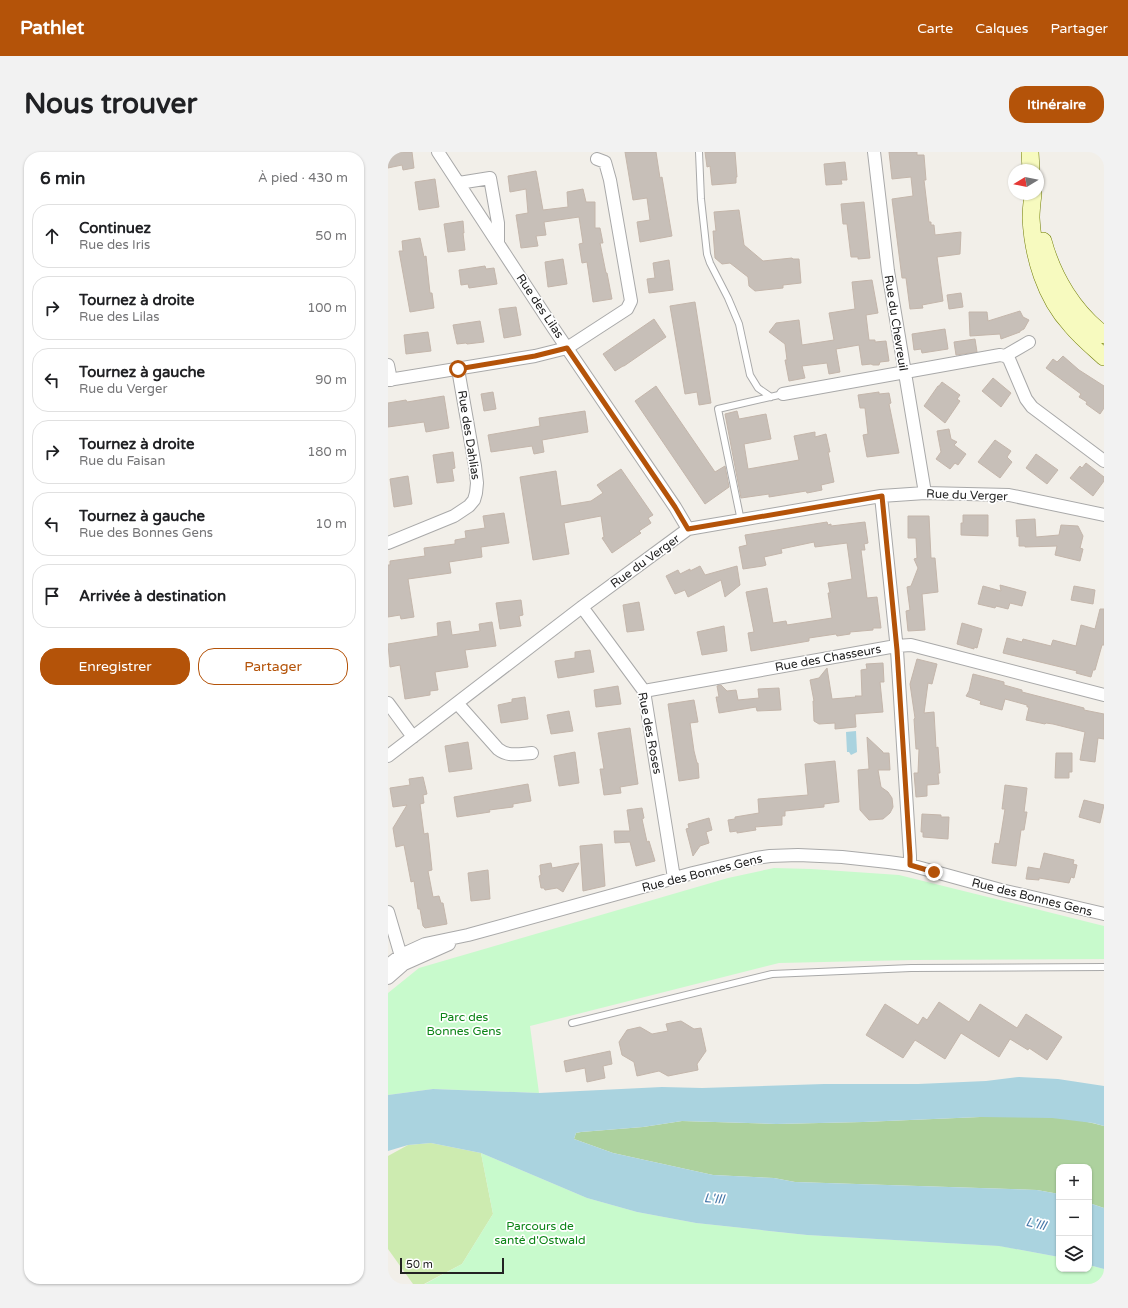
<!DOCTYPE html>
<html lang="fr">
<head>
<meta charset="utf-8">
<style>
	body { margin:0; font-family:"Varela Round",sans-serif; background:#f2f2f2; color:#202124 }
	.controls { position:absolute; right:12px; bottom:12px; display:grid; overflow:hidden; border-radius:8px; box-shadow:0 1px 3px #0004 }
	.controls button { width:36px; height:36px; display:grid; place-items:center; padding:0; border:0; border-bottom:1px solid #e0e0e0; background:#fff; color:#202124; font:20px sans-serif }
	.compass { position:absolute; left:620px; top:12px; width:36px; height:36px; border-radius:50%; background:#fff; box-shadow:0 1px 3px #0004; rotate:260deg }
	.scale { position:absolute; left:12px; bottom:10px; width:104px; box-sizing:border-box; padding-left:4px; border:2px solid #222; border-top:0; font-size:11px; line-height:14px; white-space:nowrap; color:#222; -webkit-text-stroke:3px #fff; paint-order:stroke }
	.stop { position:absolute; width:12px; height:12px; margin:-9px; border:3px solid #b45309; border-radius:50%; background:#fff }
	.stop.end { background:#b45309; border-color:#fff; box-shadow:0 1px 4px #0008 }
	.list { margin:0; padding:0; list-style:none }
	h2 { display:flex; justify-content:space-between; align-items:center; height:52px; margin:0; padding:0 16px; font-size:17px }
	h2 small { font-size:13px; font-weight:400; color:#757577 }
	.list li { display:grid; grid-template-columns:26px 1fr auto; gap:12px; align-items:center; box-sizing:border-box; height:64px; margin:0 8px 8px; padding:0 8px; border:1px solid #e0e0e0; border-radius:16px }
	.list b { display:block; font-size:15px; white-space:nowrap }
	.list p { margin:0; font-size:13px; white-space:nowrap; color:#757577 }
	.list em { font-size:13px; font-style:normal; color:#757577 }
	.actions { display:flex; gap:8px; padding:12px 16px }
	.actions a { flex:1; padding:9px 0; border:1px solid #b45309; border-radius:16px; text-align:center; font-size:14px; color:#b45309 }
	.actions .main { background:#b45309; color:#fff }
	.icon { flex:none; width:22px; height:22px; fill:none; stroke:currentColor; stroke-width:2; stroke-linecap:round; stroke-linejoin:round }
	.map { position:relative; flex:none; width:716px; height:1132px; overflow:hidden; border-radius:16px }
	header { display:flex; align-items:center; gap:24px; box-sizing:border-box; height:56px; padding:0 20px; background:#b45309; color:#fff }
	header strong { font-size:19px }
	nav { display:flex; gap:22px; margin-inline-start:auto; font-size:14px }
	.intro { display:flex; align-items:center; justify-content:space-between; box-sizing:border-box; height:96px; padding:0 24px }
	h1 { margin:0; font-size:28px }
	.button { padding:10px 18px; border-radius:16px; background:#b45309; color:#fff; font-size:14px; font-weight:700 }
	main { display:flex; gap:24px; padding:0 24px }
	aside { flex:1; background:#fff; border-radius:16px; box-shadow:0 1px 3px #0004 }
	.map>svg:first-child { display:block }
	.grass { fill:#cdebb0 }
	.forest { fill:#add19e }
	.park { fill:#c8facc }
	.water { fill:#aad3df }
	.building { fill:#c7bfb8; stroke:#c4b6ab }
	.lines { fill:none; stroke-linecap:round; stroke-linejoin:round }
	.lane-casing { stroke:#a9a9a9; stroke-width:8 }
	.street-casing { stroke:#a9a9a9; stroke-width:14 }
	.secondary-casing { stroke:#707d05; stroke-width:18 }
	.lane { stroke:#fff; stroke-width:6 }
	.street { stroke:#fff; stroke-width:12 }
	.secondary { stroke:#f7fabf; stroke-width:17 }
	.route { stroke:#b45309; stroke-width:5 }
	.labels { text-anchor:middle; stroke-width:3.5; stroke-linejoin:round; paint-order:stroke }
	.street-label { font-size:12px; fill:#222; stroke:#fff }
	.park-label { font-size:12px; fill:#0c8416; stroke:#fff }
	.water-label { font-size:13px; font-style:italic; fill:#4a7aab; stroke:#fff }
</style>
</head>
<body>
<header>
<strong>Pathlet</strong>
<nav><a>Carte</a><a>Calques</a><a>Partager</a></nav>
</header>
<div class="intro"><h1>Nous trouver</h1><a class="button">Itinéraire</a></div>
<main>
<aside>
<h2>6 min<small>À pied · 430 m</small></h2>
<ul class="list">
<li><svg class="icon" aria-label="ahead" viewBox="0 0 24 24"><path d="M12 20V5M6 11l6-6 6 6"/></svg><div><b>Continuez</b><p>Rue des Iris</p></div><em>50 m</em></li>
<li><svg class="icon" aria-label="right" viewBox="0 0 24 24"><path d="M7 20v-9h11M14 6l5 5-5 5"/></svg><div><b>Tournez à droite</b><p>Rue des Lilas</p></div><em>100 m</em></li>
<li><svg class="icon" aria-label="left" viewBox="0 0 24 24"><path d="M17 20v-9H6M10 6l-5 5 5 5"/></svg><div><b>Tournez à gauche</b><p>Rue du Verger</p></div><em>90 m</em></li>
<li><svg class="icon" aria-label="right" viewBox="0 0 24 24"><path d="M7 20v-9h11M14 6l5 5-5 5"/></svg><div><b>Tournez à droite</b><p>Rue du Faisan</p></div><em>180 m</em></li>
<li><svg class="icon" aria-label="left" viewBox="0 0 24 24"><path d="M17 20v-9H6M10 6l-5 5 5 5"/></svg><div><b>Tournez à gauche</b><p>Rue des Bonnes Gens</p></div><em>10 m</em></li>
<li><svg class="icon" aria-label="arrive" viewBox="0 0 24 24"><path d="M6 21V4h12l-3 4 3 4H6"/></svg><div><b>Arrivée à destination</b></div></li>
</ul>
<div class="actions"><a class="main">Enregistrer</a><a>Partager</a></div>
</aside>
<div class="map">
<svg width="716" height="1132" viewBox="0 0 716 1132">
	<rect width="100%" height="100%" fill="#f2efe9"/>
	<path class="grass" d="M43 991 93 1001 105 1062 74 1112 36 1132H25L0 1097V1004L20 993Z"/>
	<path class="forest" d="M592 965C633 965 677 962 716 974V1056L701 1051V1015H671V1042L649 1038 407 1030 386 1026 325 1023 225 1001 186 987 188 981 193 980 255 975 294 969 388 972 475 970Z"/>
	<path class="park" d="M386 716 423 717 511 723 716 774V807L526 808 391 811 142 874 151 941 45 937 0 943V841L31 816 340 726Z
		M93 1001 199 1046 249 1060 308 1071 419 1083 612 1094 671 1105V1117H701V1113L716 1117V1132H37L74 1112 105 1062Z"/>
	<path class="water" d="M468 579 469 600 463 603 461 600H459L458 580Z
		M631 925 670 927 716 934V974L705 971 664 966 592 965 475 970 388 972 294 969 255 975 193 980 188 981 186 987 225 1001 325 1023 386 1026 407 1030 649 1038 671 1042V1105L611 1094 419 1083 308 1071 249 1060 199 1046 93 1001 43 991 20 993 0 999V943L45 937 151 941 274 935 314 936 436 932H530L598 929Z
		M701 1051 716 1056V1117L701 1113Z"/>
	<path class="building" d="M0 0H24L26 16 15 18 14 13 0 16Z
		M237 0H268L272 26 274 25 284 84 252 90 249 70 262 68 259 46 245 48Z
		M317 0H347L349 25H348V31L324 33 322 14 319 15Z
		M501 0H529V3H536L538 28H536L541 70H543V73H546L547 83 573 80 572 102 549 105 555 149 534 153 535 156 522 157 518 126H514L504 47 525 44 523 25 504 27Z
		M457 10 459 28H453L454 32 438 33 436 12Z
		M148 19 155 58 180 55 179 40 195 37 198 50H207V76H212L215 91H212L218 121H219L224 147 205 150 199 110 194 111 191 92 195 91 191 65 156 70 158 83 148 84 150 94 133 96 128 63 140 61 138 37 122 40 120 24Z
		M47 27 51 55 31 58 27 30Z
		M476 50 482 106 470 107V105H463L459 72H455L453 52Z
		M351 58 356 93 375 109 404 106 405 107H411L413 131 395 133V136L367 139 361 134 360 125 342 111 334 112 327 106 325 79H328L326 60Z
		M75 69 76 81H75L77 98 60 100 56 72Z
		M32 86 36 105 38 104 42 141H44L46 156 22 160 11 99H15L14 89Z
		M175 107 179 132 160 135 157 110Z
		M281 108 285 138 261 141 259 127 267 126 265 111Z
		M97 114 98 117 106 116 109 132 81 136 80 132 73 133 71 118Z
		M484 128 490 161 478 163 481 188H487V190L498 189 501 209 492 210 491 213H485L483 212 474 213 471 193 448 197 452 220 441 222 439 211 414 214 417 226 401 229 397 208H399L397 192 381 180 388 171 411 168 414 193 446 188 441 161 467 157 464 130Z
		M573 141 575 155 561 157 559 143Z
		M307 150 323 251 311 253 309 240 297 242 282 154Z
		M128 155 133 183 116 186 111 157Z
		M632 159 635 165 641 168 636 177 632 179V180L613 187 612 182 582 184 581 160H599L600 169Z
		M266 167 278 185 236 214H235L227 219 215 202Z
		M92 169 96 190 79 192 78 191 69 192 65 173Z
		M557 177 560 197 534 201 533 197 526 198 524 182Z
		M40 180 43 199 18 202 16 183Z
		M587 187 589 200 568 203 566 190Z
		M675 204 691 218 716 234V256L712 262 698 252 699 250 691 245 693 242 658 216 665 207 669 210Z
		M605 226 623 241 613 255 594 239Z
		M554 230 572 243 569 247 572 249 557 271 536 254 550 234H551Z
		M268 234 327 320 337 314 341 335 317 352 247 249Z
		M105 240 108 257 96 259 93 242Z
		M491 240V242L501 241 503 251 501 252 511 301 479 305 475 283 480 282 477 256H472L470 243Z
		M56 244 61 276 38 280 36 270 0 275V251L18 248 19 250Z
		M197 259 200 280 154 288 156 300 146 302 144 294 103 300 100 283 152 274 151 266Z
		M349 259 351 267 378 262 383 287 356 292 360 317 411 308 406 284 427 280V285L438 282 442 300H440L446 330 433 333 434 338 419 341 418 339 381 345V342L353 346 337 262Z
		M561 277 563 287 569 290 566 293 578 302 570 313 567 311 562 317 548 307 553 300 549 279Z
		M607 288 623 299 619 305 624 310 612 326 590 310Z
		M65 300 67 316 64 317 66 329 49 331 45 303Z
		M648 302 670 318 659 332 638 316Z
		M698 311 716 325V329L705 344 682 326 692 314 694 316Z
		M233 317 265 363 260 366 263 371 251 379 253 381 224 401 214 386 216 385 213 364 176 371 181 402 145 408 132 325 168 319 173 354 203 349 215 341 209 333Z
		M20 324 24 352 6 355 2 327Z
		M116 361 121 391 93 395 94 405 61 410 63 421 20 427 26 465 13 467 12 463 0 465V413H2V409L37 404 36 396 67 392V388L78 386 77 379 97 376 95 364Z
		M575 363H600V384L573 383V371H575Z
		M520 364H541L543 406H547L550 440 534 442 537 478 520 479 518 459 522 458 519 435 523 434 530 416 526 407 529 406 528 386H520Z
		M647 367 648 385 671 383 673 373 690 374 695 384 692 396 695 397 692 409 667 403 669 394 637 395V394H631V384L629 385 628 368Z
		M439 370 440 373 443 372V374L477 370 480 391 476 392 477 398H473L479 446 489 445 493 476H485V478L462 480V482L449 484 448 482 421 486V489L363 499 360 481 366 480 358 440 379 436 385 471 398 469 399 473 444 466 440 441H442L440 431 464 427 459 391 427 395 426 390 393 397 394 401 376 405 378 413 375 414 355 417 351 395 359 393 357 383Z
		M312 414 317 423 349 414 352 433 337 445 333 428 300 445 297 438 287 442 278 424 290 418 292 422 302 417V419Z
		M612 433 638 440 634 454 622 451 620 457 608 454 607 456 590 452 595 434 613 439Z
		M686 434 707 438 705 452 683 448Z
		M133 448 135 463 131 464 133 474 112 477 108 451Z
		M251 450 256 478 239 480 235 453Z
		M712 457H716V493H714L707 518H705L703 525 688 521 689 519 615 501 619 486 634 490 635 487 663 494 665 488 688 494 693 473 707 477Z
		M62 469 64 483 92 479 91 472 104 470 108 494 77 498 80 515 47 520 50 538 42 539V543L17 547 12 513 2 515 0 492 50 484 49 471Z
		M574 471 594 477 589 496 586 495V497L569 492Z
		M336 474 339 499 314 503 309 480Z
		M202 498 206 520 170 526 167 509 187 506V500Z
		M529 507 549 512 544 532 540 531 536 561 546 560 548 596 550 595 552 621H550L551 632 539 633V644L528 645 526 621H530L531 597H528L526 567 527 566 522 532Z
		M495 511 496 530H492L495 560 467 562 468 575 447 577V571L431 572 426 569 425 549H426L422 528 431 526 439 516 444 547 468 545 467 544H474L473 518 479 517 478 512Z
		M585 522 616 530V533L634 538V540L696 556V558L716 562V587L710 586 707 610 692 608 697 580 665 572 658 571 657 572 638 568 641 555H639V553L617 547 614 558 592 552 593 549 578 544 581 539Z
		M333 533 339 539 348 538 350 548 371 546 370 537 391 536 393 558 369 559 368 555 331 561 328 545H331L329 534Z
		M230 534 233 552 208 555 206 538Z
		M137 545 140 567 113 571 110 553 124 550V547Z
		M306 548 310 570 302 571 306 599 309 611H310L311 626 291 629 280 552Z
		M181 559 185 579 163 582 159 563Z
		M242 576 250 632 232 635 233 641 216 643 212 617H216L210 581Z
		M479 585 495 600V601H501L502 618H490L493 635 500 640 504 646 505 655 502 661 495 667 481 668 472 658 470 618 481 617Z
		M80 590 84 617 61 620 57 594Z
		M187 600 191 631 171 634 166 604Z
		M668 601H684V620H681V626H667Z
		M447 609 451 650 436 652V655L397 659V664H394V673L367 675 368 678 349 681V679L342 680 340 668 347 667V665L371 661 370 647 420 643 417 612Z
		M35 625 39 642 35 643 36 651 32 652 36 682 40 681 44 718 40 719 45 745 51 744 53 751H55L59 772 37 776 35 774 32 757H30L26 729 23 730 16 693 8 695 5 676 19 653 5 655 2 636 22 633 21 627Z
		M140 632 143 649 125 652V655L101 658 102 660 69 665 66 645Z
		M617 633 639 636 636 660H639L636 678H633L628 714 604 711 607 691 611 692 612 688 617 657H614Z
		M696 648 716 653 712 671 691 665Z
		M254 656 256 666 254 667 259 690 261 689 267 709 248 714 242 690 227 691 226 679H242L239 658Z
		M534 662 553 663V665H561L560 687 535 685V680H533Z
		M321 666 324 678 318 680 321 691 312 694 305 704 298 677 301 676 300 672Z
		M214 692 217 734 195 739 192 694Z
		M656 701 686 708 685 712 689 713 686 726 683 725 681 731 651 726V728L638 727 640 715 652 717Z
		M163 711 164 716 191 711 175 740 169 736 157 738 156 736H153L151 724 153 723 152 713Z
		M100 718 102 747 83 749 80 721Z
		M551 850 581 870 592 852 629 876 638 862 674 885 659 908 641 896 640 898 622 887 611 905 573 881 557 907 527 888 515 906 478 883 497 852 530 873 535 865 539 868Z
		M293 869 306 877 313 876 318 899 309 912 310 918 280 924 271 919 249 924 246 910 234 903 231 890 239 878 252 875 264 882 280 879 278 872Z
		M222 899 224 912 215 914 217 926 199 930 197 916 178 920 176 909Z"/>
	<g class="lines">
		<defs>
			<path id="lane" d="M311 0 313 47 319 102 322 111 340 146 351 172 362 223 370 236 383 245
				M353 369 330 257 395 242
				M184 871 384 822 523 816 716 815"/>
			<path id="street" d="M50 0 166 177 287 355 300 377
				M486 0 500 119 537 341
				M71 31 102 26 110 71V91
				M617 204 621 207 638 247 644 255 716 309
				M0 213 3 228
				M0 228 147 204 179 196 239 157 243 149 222 28 217 10 209 7
				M395 242 612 203 617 204 641 190
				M493 344 509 498 522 704V713
				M0 391 66 364 81 354 86 348 88 341 89 331 87 314 70 217
				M194 455 256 539 286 726
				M256 539 508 494 523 493 716 543
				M0 551 25 585
				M69 551 110 597C120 605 131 602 144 601
				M0 604 194 455 300 377 493 344 537 341 621 343 716 363
				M0 760 15 811
				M0 813 13 803 37 792 80 783 305 721 368 706 382 704 410 703 454 705 500 710 522 713 613 738 716 762
				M0 826 16 812 61 792"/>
			<path id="secondary" d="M642 0 643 18
				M645 42C644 50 643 58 643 66 645 104 657 145 683 173 693 185 705 195 716 205
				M655 89C665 126 686 160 716 183"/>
		</defs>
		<use href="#lane" class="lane-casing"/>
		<use href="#street" class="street-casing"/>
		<use href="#secondary" class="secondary-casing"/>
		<use href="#lane" class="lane"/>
		<use href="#street" class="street"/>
		<use href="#secondary" class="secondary"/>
	</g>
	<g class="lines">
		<path class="route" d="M70 217 147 204 179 196 287 355 300 377 494 344 509 498 522 704V713L546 720"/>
	</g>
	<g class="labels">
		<g class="street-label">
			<text transform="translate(152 154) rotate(56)" y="4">Rue des Lilas</text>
			<text transform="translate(508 171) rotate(81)" y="4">Rue du Chevreuil</text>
			<text transform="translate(81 283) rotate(81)" y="4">Rue des Dahlias</text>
			<text transform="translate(579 343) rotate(2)" y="4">Rue du Verger</text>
			<text transform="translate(257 409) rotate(-36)" y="4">Rue du Verger</text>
			<text transform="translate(440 506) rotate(-10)" y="4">Rue des Chasseurs</text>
			<text transform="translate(262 581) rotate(79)" y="4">Rue des Roses</text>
			<text transform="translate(314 721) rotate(-14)" y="4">Rue des Bonnes Gens</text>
			<text transform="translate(644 745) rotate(14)" y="4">Rue des Bonnes Gens</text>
		</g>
		<g class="park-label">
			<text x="76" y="869">Parc des<tspan x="76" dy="14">Bonnes Gens</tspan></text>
			<text x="152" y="1078">Parcours de<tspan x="152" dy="14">santé d'Ostwald</tspan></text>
		</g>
		<g class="water-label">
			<text transform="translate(326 1046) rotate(5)" y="5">L'Ill</text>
			<text transform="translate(648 1071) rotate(14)" y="5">L'Ill</text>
		</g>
	</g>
</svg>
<div class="controls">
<button>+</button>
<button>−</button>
<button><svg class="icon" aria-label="layers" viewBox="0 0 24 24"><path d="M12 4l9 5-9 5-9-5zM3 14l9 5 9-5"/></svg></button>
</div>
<svg class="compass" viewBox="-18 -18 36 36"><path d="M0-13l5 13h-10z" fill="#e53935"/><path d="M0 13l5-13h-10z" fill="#757577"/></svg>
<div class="scale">50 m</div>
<div class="stop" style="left:70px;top:217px"></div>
<div class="stop end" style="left:546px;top:720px"></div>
</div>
</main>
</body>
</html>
